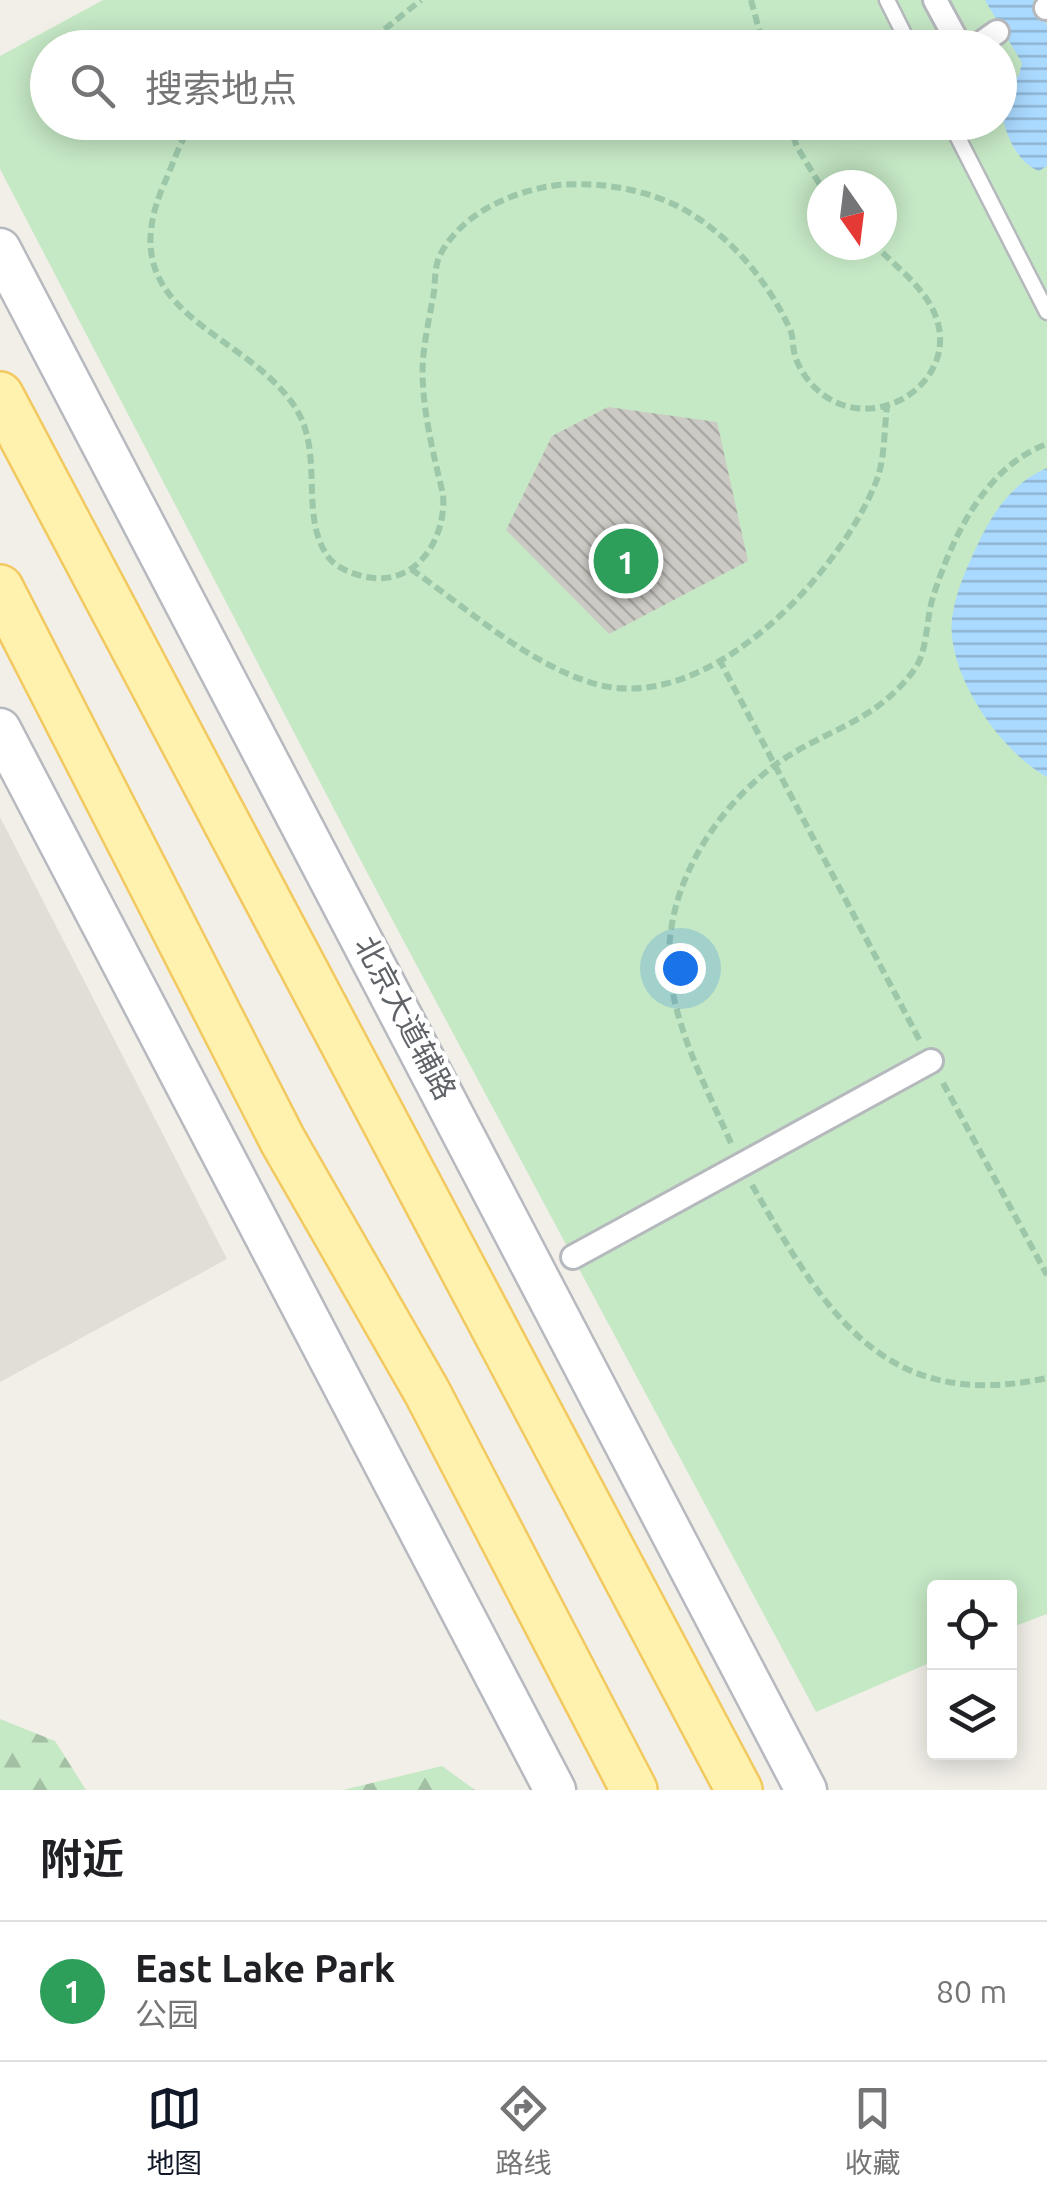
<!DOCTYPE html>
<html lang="zh">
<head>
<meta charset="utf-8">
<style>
	body { margin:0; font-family:Ubuntu,"Noto Sans SC",sans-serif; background:#f6f6f6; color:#202124 }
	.controls { position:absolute; right:30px; bottom:30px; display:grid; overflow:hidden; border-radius:10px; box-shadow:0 5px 25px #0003 }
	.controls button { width:90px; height:90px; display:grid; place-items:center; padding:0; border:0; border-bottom:2px solid #e0e0e0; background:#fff; color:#202124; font:50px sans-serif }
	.compass { position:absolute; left:807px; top:170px; width:90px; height:90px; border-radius:50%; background:#fff; box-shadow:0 5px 25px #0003; rotate:166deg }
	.you { position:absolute; left:680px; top:968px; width:35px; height:35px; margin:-25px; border:8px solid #fff; border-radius:50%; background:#1a73e8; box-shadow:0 0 0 15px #1a73e833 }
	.badge { display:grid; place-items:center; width:65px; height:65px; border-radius:50%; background:#111827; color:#fff; font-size:32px; font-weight:700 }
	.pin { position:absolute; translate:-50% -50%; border:5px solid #fff; box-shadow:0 2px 10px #0006 }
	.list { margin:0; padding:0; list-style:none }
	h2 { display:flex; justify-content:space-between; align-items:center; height:130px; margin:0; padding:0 40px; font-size:42px }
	h2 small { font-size:32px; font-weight:400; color:#757577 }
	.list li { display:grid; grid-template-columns:65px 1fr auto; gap:30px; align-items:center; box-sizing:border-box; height:140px; padding:0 40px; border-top:2px solid #e0e0e0 }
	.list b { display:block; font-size:38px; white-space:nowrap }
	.list p { margin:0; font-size:32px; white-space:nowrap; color:#757577 }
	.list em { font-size:32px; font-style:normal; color:#757577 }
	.icon { flex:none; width:55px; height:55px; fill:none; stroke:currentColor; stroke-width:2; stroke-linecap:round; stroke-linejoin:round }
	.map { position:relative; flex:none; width:1047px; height:1790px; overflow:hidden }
	.search { position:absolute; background:#fff; box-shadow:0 5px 25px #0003; left:30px; right:30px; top:30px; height:110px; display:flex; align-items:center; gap:25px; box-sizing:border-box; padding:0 35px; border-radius:55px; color:#757577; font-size:38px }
	.sheet { height:270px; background:#fff }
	nav { display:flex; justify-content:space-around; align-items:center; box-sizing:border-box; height:140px; border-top:2px solid #e0e0e0; background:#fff; font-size:28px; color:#757577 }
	nav a { display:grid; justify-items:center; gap:5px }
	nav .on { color:#111827 }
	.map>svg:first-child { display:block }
	.education { fill:#e1ded6 }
	.green { fill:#c5e8c5; fill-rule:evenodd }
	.forest { fill:url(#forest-firs) }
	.water { fill:url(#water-rules) }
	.building { fill:url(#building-back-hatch) }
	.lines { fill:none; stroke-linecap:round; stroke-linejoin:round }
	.service-casing { stroke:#b5b8bc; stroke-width:19 }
	.pedestrian-casing { stroke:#b5b8bc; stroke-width:28 }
	.secondary-casing { stroke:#b6babf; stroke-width:45 }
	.primary-casing { stroke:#f2c960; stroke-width:50 }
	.path { stroke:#9cc7a9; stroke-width:6; stroke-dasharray:10 5; stroke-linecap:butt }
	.service { stroke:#fff; stroke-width:14 }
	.pedestrian { stroke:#fff; stroke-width:22 }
	.secondary { stroke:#fff; stroke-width:40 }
	.primary { stroke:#fff2af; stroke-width:45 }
	.labels { text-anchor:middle; stroke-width:9; stroke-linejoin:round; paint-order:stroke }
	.street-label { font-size:30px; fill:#5f6368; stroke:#fff }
</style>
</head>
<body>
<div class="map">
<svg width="1047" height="1790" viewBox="0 0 1047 1790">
	<defs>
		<pattern id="forest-firs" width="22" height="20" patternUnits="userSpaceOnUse" patternTransform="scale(2.5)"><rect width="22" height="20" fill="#c5e8c5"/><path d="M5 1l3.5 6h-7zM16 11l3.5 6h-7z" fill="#a3c0a4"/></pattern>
		<pattern id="water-rules" width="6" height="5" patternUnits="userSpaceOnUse" patternTransform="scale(2.5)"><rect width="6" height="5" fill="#aadaff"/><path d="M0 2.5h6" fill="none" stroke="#8eb4d2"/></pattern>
		<pattern id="building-back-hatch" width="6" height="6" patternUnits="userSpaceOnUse" patternTransform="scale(2.5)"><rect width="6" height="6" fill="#cccac5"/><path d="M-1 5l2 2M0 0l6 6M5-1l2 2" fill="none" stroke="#a9a8a4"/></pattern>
	</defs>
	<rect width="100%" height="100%" fill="#f1efe8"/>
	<path class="education" d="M0 817 227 1259 0 1382Z"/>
	<path class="green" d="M103 0H1047V1614L1010 1628V1588H934V1661L816 1712 370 878 0 169V56ZM48 48H1000V122H48ZM822 185H882V245H822Z"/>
	<path class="forest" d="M0 1719 55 1741 86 1790H0Z
		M442 1766 475 1790H343Z"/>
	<path class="water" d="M985 0H1033L1047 25V166L1039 171C1012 161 1000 120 1000 95L1019 75 1022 63Z
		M1047 468V777C1001 752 946 674 952 619 955 594 966 569 977 546 992 513 1013 482 1047 468Z"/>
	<path class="building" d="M608 407 717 422 748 561 609 634 506 530 552 436Z"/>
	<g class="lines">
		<defs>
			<path id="service" d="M887 0 911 48
				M950 122 1047 312"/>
			<path id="pedestrian" d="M935 0 961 48
				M1046 8 1047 7
				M974 48 997 32
				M573 1257 931 1061"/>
			<path id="secondary" d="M0 249 806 1790
				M0 729 555 1790"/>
			<path id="primary" d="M0 395 739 1790
				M0 588 283 1141 427 1392 634 1790"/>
		</defs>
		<use href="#service" class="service-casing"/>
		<use href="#pedestrian" class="pedestrian-casing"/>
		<use href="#secondary" class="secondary-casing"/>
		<use href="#primary" class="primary-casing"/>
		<path class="path" d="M751 0 764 48
			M328 48 380 33 421 0
			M194 122C180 139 173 165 164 184 108 313 240 328 293 404 327 452 297 515 329 558 337 568 351 573 362 576 415 590 447 539 443 494 433 453 420 401 423 359 425 337 430 314 434 292 435 281 435 264 440 255 460 216 505 195 545 187 588 179 646 188 685 210 730 236 767 280 789 327 794 336 792 346 795 356 802 377 819 396 840 404 892 424 955 376 937 320 928 290 896 267 875 245
			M788 122 797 147 822 188
			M411 569C468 609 523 660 589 682 703 721 838 577 876 482 885 460 884 430 887 407
			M719 659 920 1041
			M943 1083 1047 1275
			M731 1143C709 1094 684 1046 673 994 654 908 705 819 771 768 820 730 873 726 914 670 928 652 926 618 933 597 952 537 986 466 1047 444
			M752 1185C824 1309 881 1414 1047 1378"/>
		<use href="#service" class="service"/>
		<use href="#pedestrian" class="pedestrian"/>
		<use href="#secondary" class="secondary"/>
		<use href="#primary" class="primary"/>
	</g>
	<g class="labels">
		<g class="street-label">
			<text transform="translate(405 1018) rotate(62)" y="10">北京大道辅路</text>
		</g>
	</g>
</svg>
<div class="controls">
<button><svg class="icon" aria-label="locate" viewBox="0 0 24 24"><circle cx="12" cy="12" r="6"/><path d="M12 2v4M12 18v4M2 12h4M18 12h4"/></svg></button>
<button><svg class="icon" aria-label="layers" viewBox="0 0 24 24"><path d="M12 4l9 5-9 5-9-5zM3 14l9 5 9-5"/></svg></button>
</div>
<svg class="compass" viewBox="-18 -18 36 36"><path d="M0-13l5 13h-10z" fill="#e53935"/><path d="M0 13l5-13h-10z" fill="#757577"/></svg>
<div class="you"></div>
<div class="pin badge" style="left:626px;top:561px;background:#2e9e5b">1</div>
<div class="search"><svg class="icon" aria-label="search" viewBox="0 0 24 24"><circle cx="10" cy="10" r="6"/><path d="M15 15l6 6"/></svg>搜索地点</div>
</div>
<section class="sheet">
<h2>附近<small></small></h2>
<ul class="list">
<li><span class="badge" style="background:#2e9e5b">1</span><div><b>East Lake Park</b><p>公园</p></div><em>80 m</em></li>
</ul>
</section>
<nav>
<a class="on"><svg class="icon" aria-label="map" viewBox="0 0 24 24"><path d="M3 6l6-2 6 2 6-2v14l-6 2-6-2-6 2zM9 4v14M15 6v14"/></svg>地图</a>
<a><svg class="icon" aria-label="directions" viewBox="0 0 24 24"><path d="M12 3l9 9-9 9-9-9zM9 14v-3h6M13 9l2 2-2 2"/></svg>路线</a>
<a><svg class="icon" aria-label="saved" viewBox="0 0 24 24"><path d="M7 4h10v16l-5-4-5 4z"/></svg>收藏</a>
</nav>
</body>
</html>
